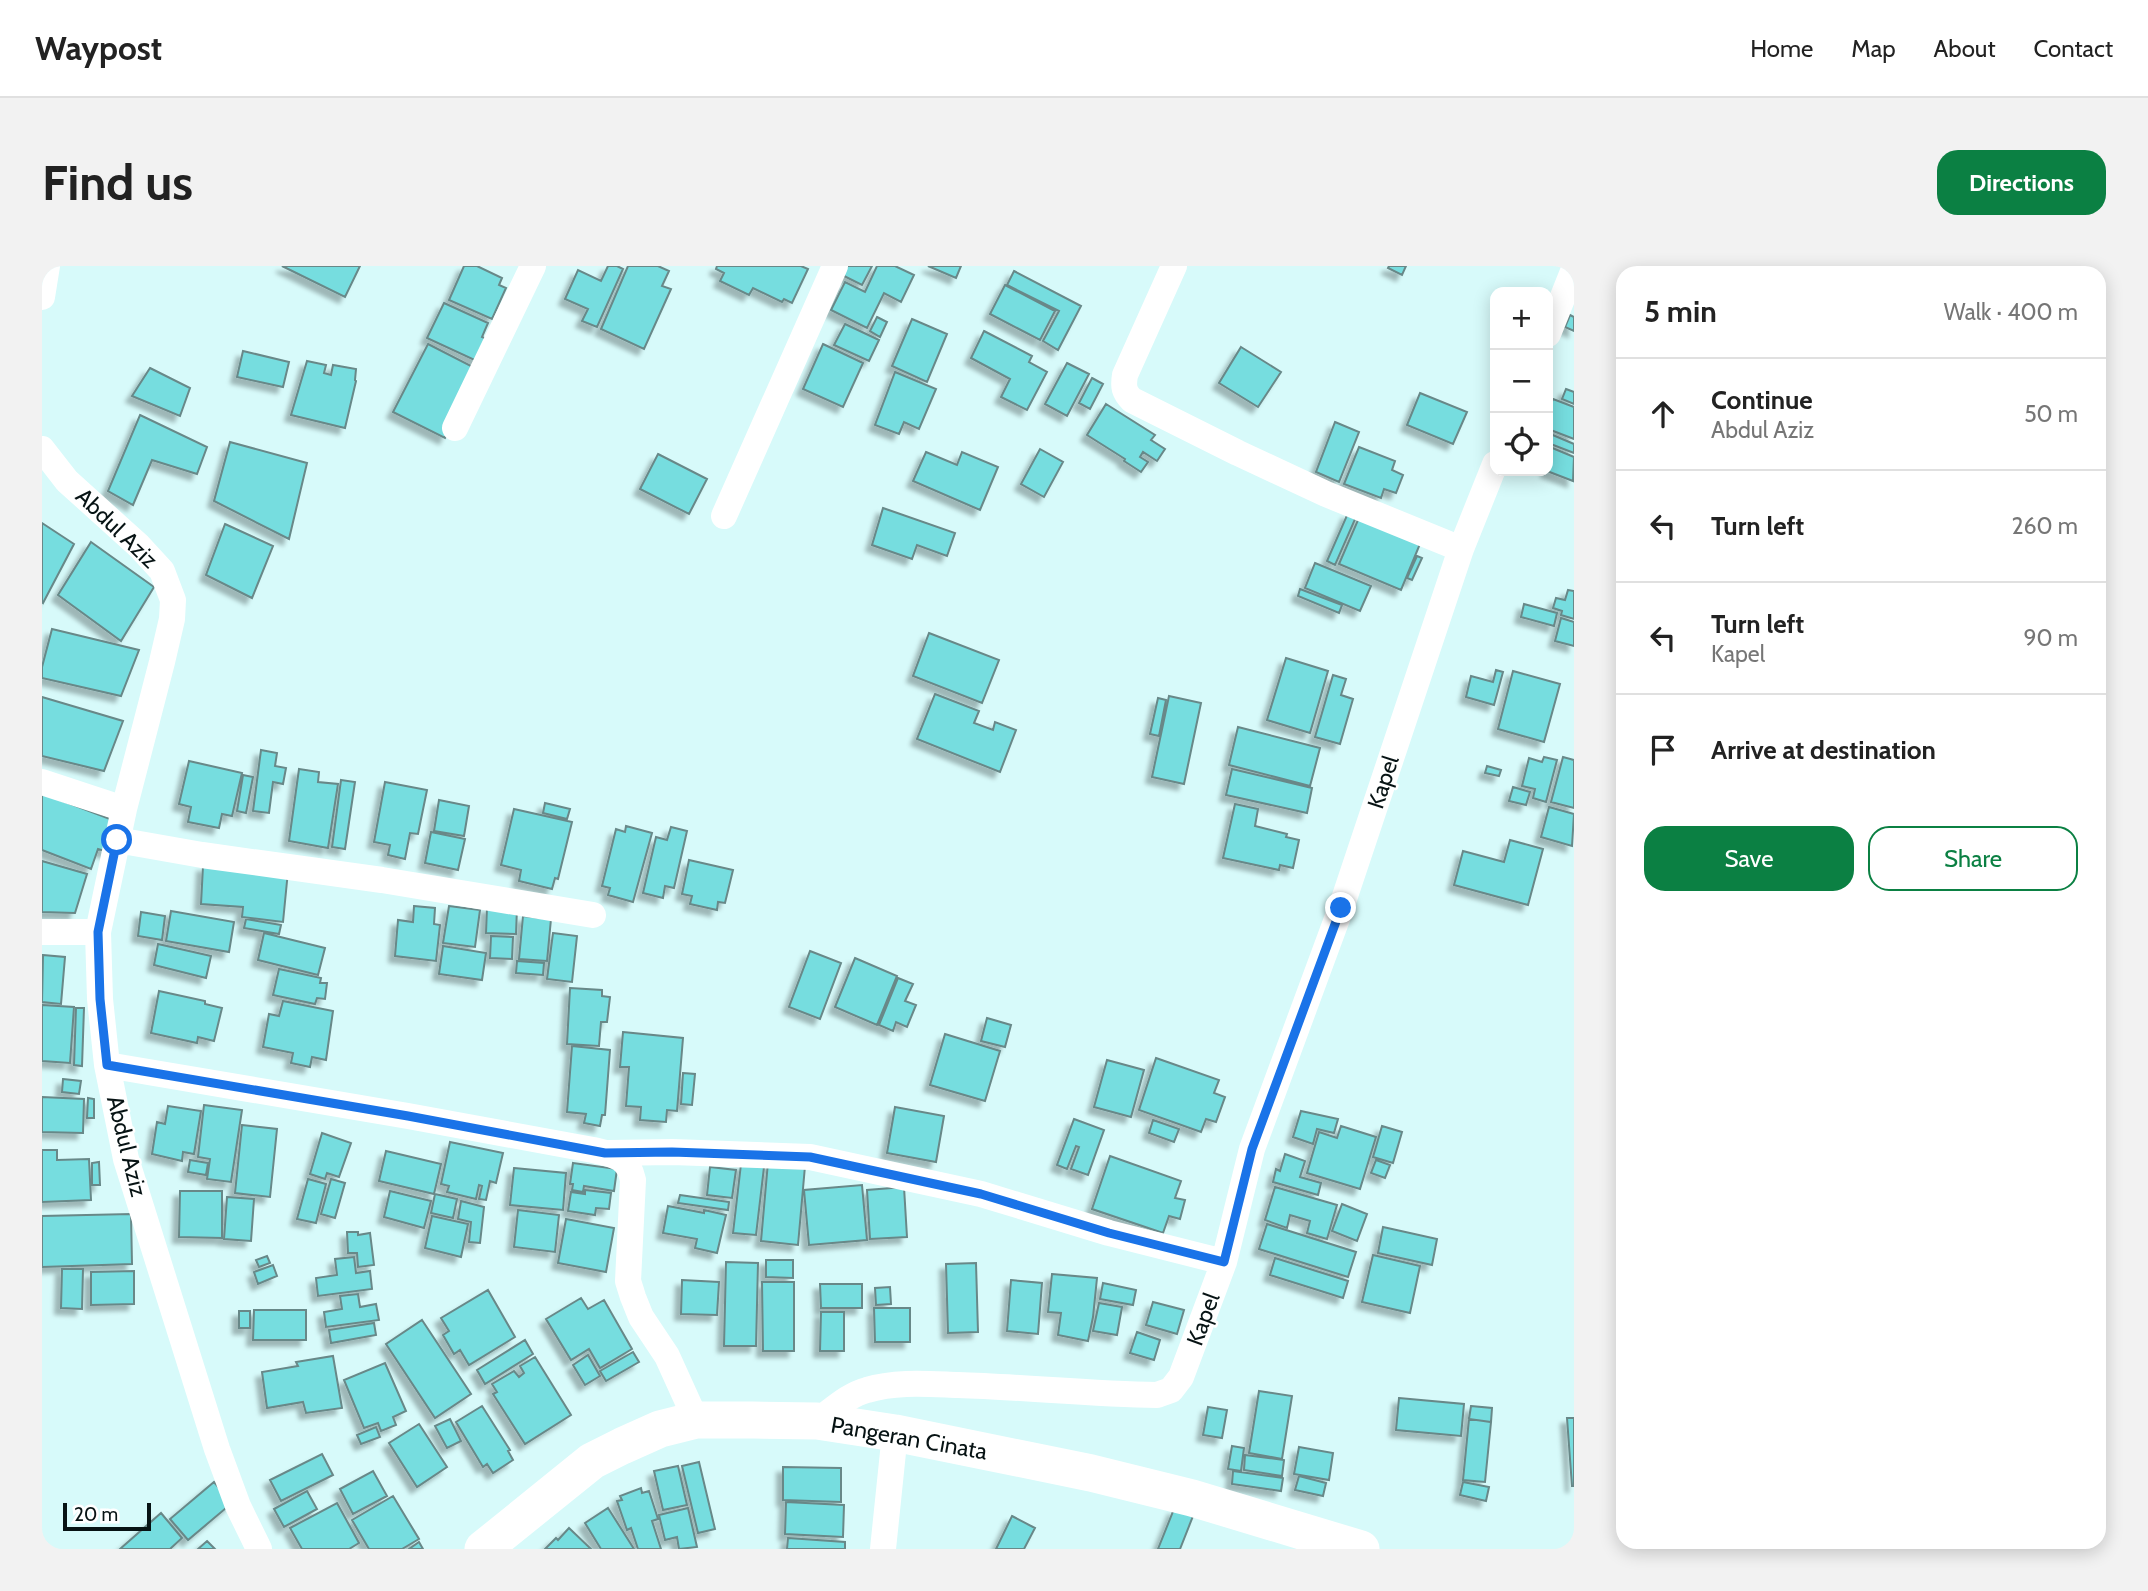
<!DOCTYPE html>
<html lang="en">
<head>
<meta charset="utf-8">
<style>
	body { margin:0; font-family:Cabin,sans-serif; background:#f2f2f2; color:#222 }
	.controls { position:absolute; right:21px; top:21px; display:grid; overflow:hidden; border-radius:14px; box-shadow:0 4px 18px #0003 }
	.controls button { width:63px; height:63px; display:grid; place-items:center; padding:0; border:0; border-bottom:2px solid #e0e0e0; background:#fff; color:#222; font:35px sans-serif }
	.scale { position:absolute; left:21px; bottom:18px; width:88px; box-sizing:border-box; padding-left:7px; border:4px solid #071314; border-top:0; font-size:19px; line-height:24px; white-space:nowrap; color:#071314; -webkit-text-stroke:5px #fff; paint-order:stroke }
	.stop { position:absolute; width:21px; height:21px; margin:-16px; border:5px solid #1a73e8; border-radius:50%; background:#fff }
	.stop.end { background:#1a73e8; border-color:#fff; box-shadow:0 2px 7px #0008 }
	.list { margin:0; padding:0; list-style:none }
	h2 { display:flex; justify-content:space-between; align-items:center; height:91px; margin:0; padding:0 28px; font-size:30px }
	h2 small { font-size:23px; font-weight:400; color:#767676 }
	.list li { display:grid; grid-template-columns:46px 1fr auto; gap:21px; align-items:center; box-sizing:border-box; height:112px; padding:0 28px; border-top:2px solid #e0e0e0 }
	.list b { display:block; font-size:26px; white-space:nowrap }
	.list p { margin:0; font-size:23px; white-space:nowrap; color:#767676 }
	.list em { font-size:23px; font-style:normal; color:#767676 }
	.actions { display:flex; gap:14px; padding:21px 28px }
	.actions a { flex:1; padding:16px 0; border:2px solid #0b8043; border-radius:21px; text-align:center; font-size:24px; color:#0b8043 }
	.actions .main { background:#0b8043; color:#fff }
	.icon { flex:none; width:38px; height:38px; fill:none; stroke:currentColor; stroke-width:2; stroke-linecap:round; stroke-linejoin:round }
	.map { position:relative; flex:none; width:1532px; height:1283px; overflow:hidden; border-radius:21px }
	header { display:flex; align-items:center; gap:42px; box-sizing:border-box; height:98px; padding:0 35px; background:#fff; border-bottom:2px solid #e0e0e0 }
	header strong { font-size:33px }
	nav { display:flex; gap:38px; margin-inline-start:auto; font-size:24px }
	.intro { display:flex; align-items:center; justify-content:space-between; box-sizing:border-box; height:168px; padding:0 42px }
	h1 { margin:0; font-size:49px }
	.button { padding:18px 32px; border-radius:21px; background:#0b8043; color:#fff; font-size:24px; font-weight:700 }
	main { display:flex; gap:42px; padding:0 42px }
	aside { flex:1; background:#fff; border-radius:21px; box-shadow:0 4px 18px #0003 }
	.map>svg:first-child { display:block }
	.building { fill:#76dddf; stroke:#688888; stroke-width:2; filter:url(#shadow) }
	.lines { fill:none; stroke-linecap:round; stroke-linejoin:round }
	.street { stroke:#fff; stroke-width:26 }
	.secondary { stroke:#fff; stroke-width:37 }
	.route { stroke:#1a73e8; stroke-width:9 }
	.labels { text-anchor:middle; stroke-width:5; stroke-linejoin:round; paint-order:stroke }
	.street-label { font-size:23px; fill:#071314; stroke:#fff }
</style>
</head>
<body>
<header>
<strong>Waypost</strong>
<nav><a>Home</a><a>Map</a><a>About</a><a>Contact</a></nav>
</header>
<div class="intro"><h1>Find us</h1><a class="button">Directions</a></div>
<main>
<div class="map">
<svg width="1532" height="1283" viewBox="0 0 1532 1283">
	<defs>
		<filter id="shadow"><feDropShadow dx="-6" dy="6" stdDeviation="2" flood-color="#0004"/></filter>
	</defs>
	<rect width="100%" height="100%" fill="#d7fafa"/>
	<path class="building" d="M240 0H318L303 31Z
		M422 0H435L460 12 457 19 464 22 450 53 407 34Z
		M566 0H575L581 3 555 61 540 55 546 43 523 33 536 4 559 15Z
		M586 0H616L627 5 620 20 629 23 602 83 559 63Z
		M675 0H759L766 3 750 37 742 33 740 36 711 22 707 29 678 15 682 7 674 3Z
		M805 0H830L820 19 800 9Z
		M835 0H853L872 9 859 36 842 27 825 62 789 44 803 16 823 26Z
		M886 0H919L914 12Z
		M1347 0H1364L1360 9 1346 2Z
		M972 5 1039 40 1016 84 1001 75 1017 45 965 19Z
		M963 19 1013 45 998 74 948 48Z
		M402 37 446 57 440 71 449 75 439 97 385 72Z
		M1528 49 1532 51V65L1523 61Z
		M835 51 845 56 838 71 828 65Z
		M870 53 905 68 885 116 850 100Z
		M803 58 837 74 827 95 792 79Z
		M942 65 990 90 987 96 1005 106 985 144 959 131 968 113 929 92Z
		M386 78 431 101 430 115 403 172 351 146Z
		M781 78 821 97 801 141 761 123Z
		M1199 81 1239 106 1216 141 1177 117Z
		M201 85 247 96 241 121 195 111Z
		M265 95 284 99 282 107 289 109 291 99 314 103 313 114 314 115 303 162 249 149Z
		M1025 97 1047 108 1025 150 1003 138Z
		M108 102 148 122 138 150 90 130Z
		M853 106 894 123 877 163 862 156 857 168 833 159Z
		M1050 112 1061 118 1048 143 1037 137Z
		M1524 123 1532 126V138L1520 133Z
		M1378 127 1425 146 1411 178 1365 159Z
		M1511 133 1532 141V173L1506 163V146Z
		M1064 138 1113 169 1109 174 1123 183 1115 195 1101 186 1098 191 1106 196 1099 206 1082 195 1083 193 1045 169Z
		M98 149 165 181 155 208 110 194 91 239 66 225Z
		M1293 156 1317 166 1297 216 1274 206Z
		M1506 167 1532 178V187L1506 177Z
		M188 176 265 197 247 273 172 235Z
		M1317 181 1353 195 1350 204 1361 209 1354 227 1342 223 1339 232 1302 218Z
		M1508 181 1532 191 1531 215 1505 205 1506 188Z
		M998 183 1021 196 1002 231 979 218Z
		M884 186 915 199 920 186 956 201 938 244 871 215Z
		M616 188 665 213 647 248 598 223Z
		M841 242 913 267 905 290 875 279 870 293 830 279Z
		M1306 247 1314 251 1293 299 1285 295Z
		M1319 247 1380 273 1359 324 1297 298Z
		M0 257 32 278 1 337 0 336Z
		M183 258 231 280 210 332 164 309Z
		M49 276 112 321 79 375 16 329Z
		M1375 290 1380 292 1370 314 1365 312Z
		M1273 297 1329 320 1318 345 1263 322Z
		M1258 323 1300 339 1297 347 1256 330Z
		M1526 324 1532 325V353L1519 349 1520 345 1511 342 1514 332 1523 334Z
		M1482 338 1515 347 1512 360 1479 351Z
		M1519 352 1532 356V380L1513 375Z
		M10 363 97 384 79 430 0 412V401Z
		M887 367 957 394 940 437 871 410Z
		M1244 392 1286 405 1268 467 1225 454Z
		M1454 404 1461 406 1452 439 1424 431 1429 410 1451 416Z
		M1471 405 1518 418 1502 476 1456 463Z
		M1291 409 1304 413 1299 429 1311 433 1298 478 1273 471Z
		M893 428 937 445 932 457 951 464 953 456 974 464 958 506 875 473Z
		M1127 430 1159 437 1142 518 1110 511Z
		M0 431 81 455 62 505 0 490Z
		M1116 432 1124 434 1117 470 1108 468Z
		M1196 461 1278 482 1268 520 1187 499Z
		M219 484 235 487 233 500 244 502 241 518 231 516 227 547 211 545Z
		M1502 491 1515 494 1504 536 1491 532 1493 523 1480 520 1487 492 1500 496Z
		M1521 491 1532 494V542L1509 536Z
		M147 495 200 507 190 550 180 548 177 562 146 556 149 541 137 538Z
		M1445 500 1459 504 1457 510 1443 507Z
		M257 503 277 506 276 516 296 518 286 582 247 575Z
		M1190 503 1270 522 1265 547 1184 529Z
		M201 509 211 511 204 547 195 545Z
		M299 514 313 516 303 583 290 581Z
		M343 516 385 524 376 568 368 567 363 593 346 589 348 579 332 576Z
		M1471 521 1488 526 1484 539 1467 535Z
		M0 527 68 553 66 586 56 583 49 603 0 584Z
		M397 534 427 540 422 570 392 565Z
		M503 537 528 543 525 553 501 547Z
		M1193 538 1216 543 1213 560 1245 568 1244 571 1257 574 1251 602 1238 599 1237 604 1181 592Z
		M1507 541 1532 548 1530 580 1499 571Z
		M472 543 530 556 516 613 513 612 510 623 477 615 479 604 459 599Z
		M584 560 610 567 591 636 566 629 568 622 560 620 574 563 583 566Z
		M629 561 645 565 632 622 623 620 621 632 601 627 614 571 625 574Z
		M389 566 423 573 416 604 383 597Z
		M1468 574 1501 583 1486 639 1412 619 1421 585 1462 596Z
		M647 594 691 604 683 637 676 636 675 644 648 638 650 630 640 628Z
		M0 595 45 608 33 647 0 646Z
		M161 600 246 605 241 656 200 651 201 641 159 638Z
		M372 640 393 642 392 658 398 659 394 695 353 690 356 654 371 656Z
		M407 640 438 644 433 681 401 677Z
		M445 641 475 642 474 668 444 667Z
		M129 645 192 656 187 686 124 675Z
		M99 646 123 650 120 674 96 670Z
		M481 650 509 653 505 695 477 693Z
		M204 653 239 659 237 668 202 662Z
		M222 667 283 682 276 709 216 694Z
		M511 667 535 670 530 716 505 713Z
		M449 670 471 671 470 693 448 692Z
		M116 678 169 690 164 712 112 699Z
		M401 680 444 687 440 714 397 708Z
		M768 685 799 697 778 753 747 741Z
		M1 689 23 691 19 738 0 736Z
		M813 692 855 710 835 759 793 741Z
		M475 695 502 697 501 709 474 707Z
		M237 703 279 712 278 717H285L283 733 275 732 273 738 231 729Z
		M856 712 871 718 863 735 874 739 865 761 854 756 851 765 837 759Z
		M528 722 560 724V730L568 731 565 756H559L557 780 525 778Z
		M117 725 163 735V738L180 742 172 775 156 771 155 777 109 767Z
		M241 735 291 745 284 794 270 791 268 801 249 797 251 787 221 781 227 748 237 750Z
		M0 739 32 741 28 797 0 795Z
		M34 742H42L40 800 32 799Z
		M945 752 969 759 963 781 939 775Z
		M581 766 641 772 635 845 625 844 624 856 598 854 599 841 584 840 587 801H578Z
		M903 768 958 785 943 835 888 819Z
		M530 780 568 784 563 849H560L558 860 542 857 544 848 525 846Z
		M1114 792 1177 814 1172 827 1183 831 1174 856 1164 853 1159 866 1097 844Z
		M1065 794 1102 804 1089 851 1052 841Z
		M641 807 653 808 650 839 639 838Z
		M21 813 39 815 37 828 20 826Z
		M0 831 42 833 41 867 0 866Z
		M46 832 52 833V852H45Z
		M162 839 200 844 189 916 165 913 168 893 156 891Z
		M126 840 159 845 152 888 141 886 140 895 110 888 115 856 123 858Z
		M853 841 902 850 894 896 845 887Z
		M1259 845 1296 853 1292 867 1275 863 1271 878 1251 871Z
		M1032 853 1062 864 1046 909 1029 903 1037 881 1034 880 1025 903 1015 899Z
		M1111 854 1137 863 1132 876 1107 867Z
		M200 859 235 863 228 931 193 927Z
		M1299 860 1334 871 1318 923 1265 907 1277 866 1295 872Z
		M1340 860 1360 866 1351 897 1331 891Z
		M280 867 309 877 297 911 285 907 283 913 268 908Z
		M408 876 461 887 454 917 448 915 444 934 437 933 440 920 437 919 434 933 405 926 407 920 399 918Z
		M0 884H15V894L47 893 49 934 0 936Z
		M344 885 399 898 392 928 337 915Z
		M1243 888 1263 895 1258 911 1279 917 1276 929 1231 916 1234 903 1238 905Z
		M1068 890 1139 915 1133 932 1143 934 1138 953 1127 950 1121 967 1050 943Z
		M148 894 166 897 164 909 146 906Z
		M1334 894 1348 899 1343 912 1329 907Z
		M57 896 58 919H50V897Z
		M726 896 763 900 756 979 719 975Z
		M531 897 575 903 572 925 542 920 541 926 530 924 531 918H528Z
		M699 898 722 901 714 969 691 967Z
		M668 901 694 904 690 932 665 929Z
		M472 902 524 907 521 944 468 939Z
		M266 913 284 918 274 957 255 953Z
		M289 913 303 917 293 952 279 948Z
		M820 919 825 974 767 979 762 924Z
		M862 921 865 971 828 973 825 924Z
		M1233 921 1295 939 1285 973 1265 967 1268 955 1248 949 1245 962 1223 954Z
		M543 924 569 927 567 943 554 942 553 949 526 945 529 926 543 928Z
		M138 925H180V972L137 971Z
		M348 925 389 935 382 962 342 951Z
		M393 928 415 933 411 952 389 947Z
		M638 929 687 936 686 944 636 937Z
		M185 931 212 933 209 975 182 973Z
		M419 935 442 941 438 977 427 976 429 956 416 953Z
		M1300 938 1325 948 1315 975 1290 965Z
		M626 940 662 947V944L684 949 675 987 653 982 655 973 621 967Z
		M476 944 517 949 513 986 472 981Z
		M89 948 90 998 0 1001V950Z
		M390 950 426 958 419 991 383 982Z
		M524 953 572 962 564 1006 516 997Z
		M1225 958 1314 986 1306 1011 1217 983Z
		M1341 961 1395 973 1390 999 1336 987Z
		M305 966H316V969L328 967 332 999 316 1001 315 987H306Z
		M1331 989 1378 1000 1368 1047 1320 1036Z
		M225 990 228 997 217 1001 214 994Z
		M312 991 314 1007 328 1005 330 1023 276 1030 274 1012 295 1009 293 993Z
		M1233 992 1306 1015 1301 1032 1228 1009Z
		M724 994H751V1012L724 1011Z
		M684 996 716 997 714 1080H682Z
		M934 997 936 1066 906 1067 904 998Z
		M231 999 235 1010 216 1018 212 1006Z
		M20 1003H41L40 1043 19 1042Z
		M92 1005V1038L49 1039V1006Z
		M1010 1008 1055 1012 1051 1051 1046 1075 1016 1069 1019 1047 1006 1046Z
		M640 1014 677 1016 675 1049 639 1048Z
		M969 1014 1000 1017 996 1068 965 1065Z
		M720 1016H752V1085H721Z
		M1061 1017 1094 1024 1091 1039 1058 1033Z
		M778 1018H820V1042H779Z
		M848 1021 849 1038 834 1039 833 1022Z
		M446 1024 473 1071 427 1099 418 1084 412 1088 401 1069 407 1065 399 1052Z
		M316 1028 318 1041 334 1038 337 1054 284 1061 282 1046 300 1043 298 1030Z
		M539 1032 546 1043 562 1034 590 1083 558 1102 547 1083 529 1094 504 1053Z
		M1111 1036 1142 1044 1135 1068 1104 1059Z
		M1057 1037 1080 1041 1075 1069 1051 1065Z
		M832 1042H868V1076H833Z
		M212 1044H264V1074H211Z
		M197 1045H208V1062H197Z
		M779 1046H802V1085H778Z
		M380 1054 429 1128 393 1152 344 1078Z
		M332 1057 334 1069 289 1077 287 1064Z
		M1095 1066 1118 1074 1112 1094 1088 1087Z
		M483 1074 491 1088 443 1118 435 1104Z
		M591 1086 597 1096 564 1115 558 1105Z
		M546 1089 558 1110 543 1119 531 1099Z
		M291 1090 300 1142 264 1147 261 1136 225 1142 220 1106 256 1100 254 1096Z
		M493 1091 529 1149 483 1178 451 1128 455 1126 450 1118 472 1105 477 1111 482 1107 478 1100Z
		M343 1097 364 1145 351 1151 354 1159 339 1165 336 1157 322 1162 302 1114Z
		M1217 1125 1250 1130 1240 1193 1207 1187Z
		M1357 1132 1422 1138 1419 1170 1354 1164Z
		M440 1140 468 1184 466 1185 471 1194 451 1207 445 1198 441 1201 414 1156Z
		M1429 1140 1450 1142 1449 1156 1427 1153Z
		M1166 1141 1185 1144 1180 1172 1161 1169Z
		M1525 1152H1532V1220H1530Z
		M408 1153 419 1175 405 1182 393 1160Z
		M1427 1153 1449 1156 1443 1216 1421 1214Z
		M377 1158 405 1201 375 1221 347 1177Z
		M334 1161 338 1171 319 1178 315 1169Z
		M1190 1180 1202 1182 1199 1205 1186 1203Z
		M1257 1181 1291 1187 1287 1214 1252 1208Z
		M280 1188 291 1209 239 1235 228 1214Z
		M1203 1189 1242 1194 1240 1210 1202 1204Z
		M657 1196 673 1263 656 1267 640 1200Z
		M636 1200 645 1239 621 1244 612 1205Z
		M741 1201 799 1202V1236L741 1234Z
		M331 1205 345 1230 311 1248 298 1223Z
		M1191 1205 1241 1212 1239 1225 1190 1218Z
		M1257 1210 1284 1217 1281 1230 1253 1224Z
		M172 1216 190 1237 146 1274 128 1253Z
		M1421 1216 1447 1221 1444 1235 1418 1229Z
		M599 1222 600 1227 607 1225 616 1253 610 1255 619 1283H596L589 1262 585 1264 575 1235 580 1234 578 1230Z
		M265 1225 275 1243 242 1261 232 1243Z
		M351 1230 377 1273 360 1283H327L310 1254Z
		M744 1236 802 1239 801 1271 743 1268Z
		M295 1237 317 1277 307 1283H260L248 1262Z
		M566 1242 592 1283H559L543 1257Z
		M646 1242 655 1281 637 1283 635 1271 623 1274 617 1249Z
		M1132 1243 1151 1250 1138 1283H1116Z
		M119 1247 140 1272 128 1283H78Z
		M970 1250 993 1262 982 1283H954Z
		M527 1262 549 1283H503L514 1272 516 1274Z
		M746 1272 803 1276V1283H745Z
		M165 1275 173 1283H156Z
		M377 1276 381 1283H367Z"/>
	<g class="lines">
		<path class="street" d="M1132 0 1083 109C1081 121 1082 126 1090 134L1196 187 1284 228 1419 283
			M0 31 5 0
			M1506 68 1532 3
			M413 162 491 0
			M0 183 25 215 97 280 120 305 131 334 130 353 120 396 82 543 56 666 58 733 65 799 84 893 175 1183 196 1240 217 1283
			M682 250 793 0
			M0 516 82 543
			M75 574 160 589 340 614 551 649
			M0 666H56
			M65 799 366 850 551 884C572 889 586 890 591 914L586 1015 591 1031 599 1051 625 1090 654 1154
			M567 887 630 886 768 891 939 928 1067 967 1182 996
			M775 1155C791 1144 806 1129 825 1124 854 1115 887 1118 916 1119 982 1121 1048 1128 1115 1129L1129 1124 1139 1111 1182 996 1210 883 1299 642 1419 283 1453 198
			M841 1283 853 1167"/>
		<path class="secondary" d="M441 1283 550 1195 580 1180 618 1163 654 1154H711L775 1155 853 1167 1049 1207 1150 1232 1319 1283"/>
	</g>
	<g class="lines">
		<path class="route" d="M75 574 56 666 58 733 65 799 366 850 563 887 630 886 768 891 939 928 1067 967 1182 996 1210 883 1299 642"/>
	</g>
	<g class="labels">
		<g class="street-label">
			<text transform="translate(75 262) rotate(44)" y="8">Abdul Aziz</text>
			<text transform="translate(1341 516) rotate(-72)" y="8">Kapel</text>
			<text transform="translate(85 880) rotate(76)" y="8">Abdul Aziz</text>
			<text transform="translate(1161 1053) rotate(-70)" y="8">Kapel</text>
			<text transform="translate(867 1172) rotate(10)" y="8">Pangeran Cinata</text>
		</g>
	</g>
</svg>
<div class="controls">
<button>+</button>
<button>−</button>
<button><svg class="icon" aria-label="locate" viewBox="0 0 24 24"><circle cx="12" cy="12" r="6"/><path d="M12 2v4M12 18v4M2 12h4M18 12h4"/></svg></button>
</div>
<div class="scale">20 m</div>
<div class="stop" style="left:75px;top:574px"></div>
<div class="stop end" style="left:1299px;top:642px"></div>
</div>
<aside>
<h2>5 min<small>Walk · 400 m</small></h2>
<ul class="list">
<li><svg class="icon" aria-label="ahead" viewBox="0 0 24 24"><path d="M12 20V5M6 11l6-6 6 6"/></svg><div><b>Continue</b><p>Abdul Aziz</p></div><em>50 m</em></li>
<li><svg class="icon" aria-label="left" viewBox="0 0 24 24"><path d="M17 20v-9H6M10 6l-5 5 5 5"/></svg><div><b>Turn left</b></div><em>260 m</em></li>
<li><svg class="icon" aria-label="left" viewBox="0 0 24 24"><path d="M17 20v-9H6M10 6l-5 5 5 5"/></svg><div><b>Turn left</b><p>Kapel</p></div><em>90 m</em></li>
<li><svg class="icon" aria-label="arrive" viewBox="0 0 24 24"><path d="M6 21V4h12l-3 4 3 4H6"/></svg><div><b>Arrive at destination</b></div></li>
</ul>
<div class="actions"><a class="main">Save</a><a>Share</a></div>
</aside>
</main>
</body>
</html>
